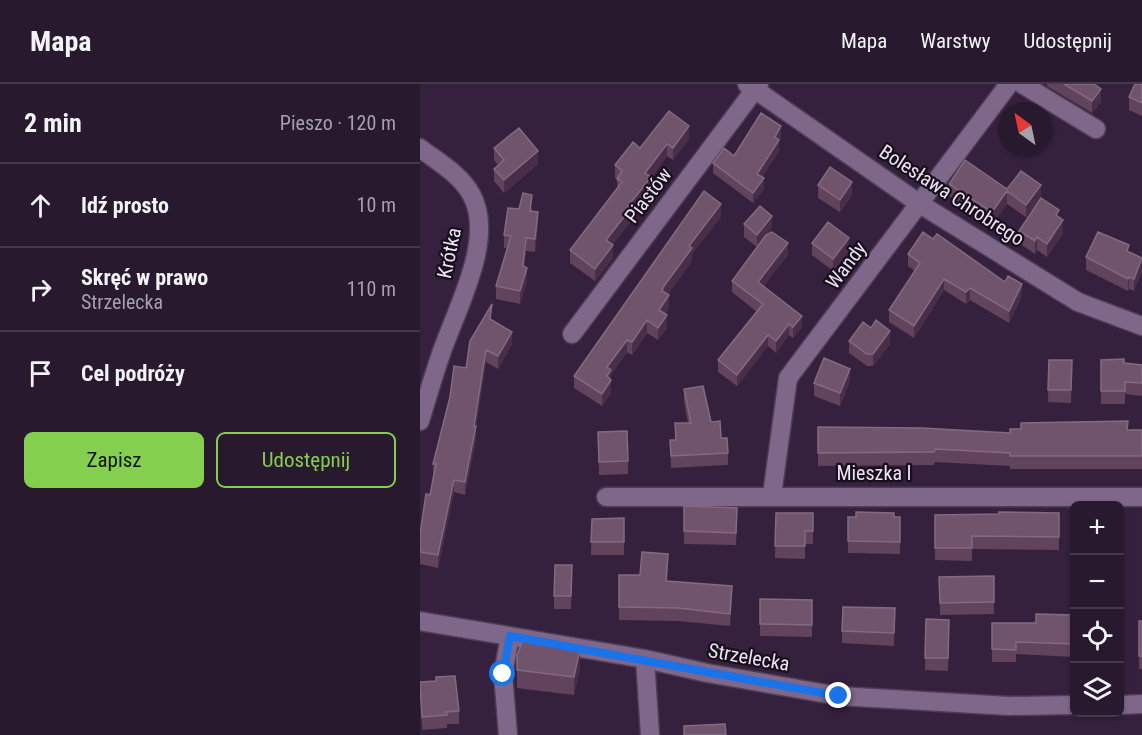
<!DOCTYPE html>
<html lang="pl">
<head>
<meta charset="utf-8">
<style>
	body { margin:0; font-family:"Roboto Condensed",sans-serif; background:#302236; color:#f1f3f6 }
	.controls { position:absolute; right:18px; bottom:18px; display:grid; overflow:hidden; border-radius:9px; box-shadow:0 2px 4px #0004 }
	.controls button { width:54px; height:54px; display:grid; place-items:center; padding:0; border:0; border-bottom:2px solid #44384a; background:#28192e; color:#f1f3f6; font:30px sans-serif }
	.compass { position:absolute; left:578px; top:18px; width:54px; height:54px; border-radius:50%; background:#28192e; box-shadow:0 2px 4px #0004; rotate:327deg }
	.stop { position:absolute; width:18px; height:18px; margin:-14px; border:4px solid #1a73e8; border-radius:50%; background:#fff }
	.stop.end { background:#1a73e8; border-color:#fff; box-shadow:0 2px 6px #0008 }
	.list { margin:0; padding:0; list-style:none }
	h2 { display:flex; justify-content:space-between; align-items:center; height:78px; margin:0; padding:0 24px; font-size:26px }
	h2 small { font-size:20px; font-weight:400; color:#a5a0aa }
	.list li { display:grid; grid-template-columns:39px 1fr auto; gap:18px; align-items:center; box-sizing:border-box; height:84px; padding:0 24px; border-top:2px solid #44384a }
	.list b { display:block; font-size:22px; white-space:nowrap }
	.list p { margin:0; font-size:20px; white-space:nowrap; color:#a5a0aa }
	.list em { font-size:20px; font-style:normal; color:#a5a0aa }
	.actions { display:flex; gap:12px; padding:18px 24px }
	.actions a { flex:1; padding:14px 0; border:2px solid #84cf4d; border-radius:9px; text-align:center; font-size:21px; color:#84cf4d }
	.actions .main { background:#84cf4d; color:#111 }
	.icon { flex:none; width:33px; height:33px; fill:none; stroke:currentColor; stroke-width:2; stroke-linecap:round; stroke-linejoin:round }
	.map { position:relative; flex:none; width:722px; height:651px; overflow:hidden }
	header { display:flex; align-items:center; gap:36px; box-sizing:border-box; height:84px; padding:0 30px; background:#28192e; border-bottom:2px solid #44384a }
	header strong { font-size:28px }
	nav { display:flex; gap:33px; margin-inline-start:auto; font-size:21px }
	main { display:flex }
	aside { flex:1; background:#28192e }
	.map>svg:first-child { display:block }
	.lines { fill:none; stroke-linecap:round; stroke-linejoin:round }
	.minor-casing { stroke:#4e3d56; stroke-width:21 }
	.minor { stroke:#7e6789; stroke-width:18 }
	.wall { fill:#61435b }
	.shaded-wall { fill:#492e49 }
	.building { fill:#70546c; stroke:#836a81; stroke-width:1.5 }
	.route { stroke:#1a73e8; stroke-width:8 }
	.labels { text-anchor:middle; stroke-width:4.5; stroke-linejoin:round; paint-order:stroke }
	.street-label { font-size:20px; fill:#ede1f4; stroke:#180f1c }
</style>
</head>
<body>
<header>
<strong>Mapa</strong>
<nav><a>Mapa</a><a>Warstwy</a><a>Udostępnij</a></nav>
</header>
<main>
<aside>
<h2>2 min<small>Pieszo · 120 m</small></h2>
<ul class="list">
<li><svg class="icon" aria-label="ahead" viewBox="0 0 24 24"><path d="M12 20V5M6 11l6-6 6 6"/></svg><div><b>Idź prosto</b></div><em>10 m</em></li>
<li><svg class="icon" aria-label="right" viewBox="0 0 24 24"><path d="M7 20v-9h11M14 6l5 5-5 5"/></svg><div><b>Skręć w prawo</b><p>Strzelecka</p></div><em>110 m</em></li>
<li><svg class="icon" aria-label="arrive" viewBox="0 0 24 24"><path d="M6 21V4h12l-3 4 3 4H6"/></svg><div><b>Cel podróży</b></div></li>
</ul>
<div class="actions"><a class="main">Zapisz</a><a>Udostępnij</a></div>
</aside>
<div class="map">
<svg width="722" height="651" viewBox="0 0 722 651">
	<rect width="100%" height="100%" fill="#35213e"/>
	<g class="lines">
		<defs>
			<path id="minor" d="M327 0 500 120 658 218 722 242
				M602 0 676 45
				M0 64C18 78 40 90 51 110 76 153 37 224 22 267 14 290 7 314 0 337
				M152 250 339 0
				M352 411 368 294 589 0
				M186 413H722
				M0 537 225 575 287 589 419 612 589 622 654 621
				M225 575 230 651
				M700 621 722 620
				M88 651 83 590 90 552"/>
		</defs>
		<use href="#minor" class="minor-casing"/>
		<use href="#minor" class="minor"/>
	</g>
	<path class="wall" d="M627 0H674L681 18 672 29 627 2Z
		M722 0V32L709 26V13Z
		M361 53 359 57V67L342 93 344 105 333 119 293 89V79L314 72Z
		M269 55 253 76 247 72 231 94V106L211 131V137L192 161 193 174 175 197 150 179V166L197 105V95L195 94V81L220 64Z
		M74 64 118 80 84 109 74 97V85L78 81 74 76Z
		M529 100 587 105 621 113 606 133 587 120 572 141 529 112Z
		M398 101 432 111 420 128 398 114Z
		M112 124V127L118 140 115 168 106 167 104 183 107 196 100 220 76 215V202L87 164H84V151L99 125Z
		M301 133 272 170V177L248 210 249 224 245 230 247 244 238 256 227 249 212 271 207 268 191 291V309L182 322 154 304V292Z
		M639 133 643 149 627 173 617 166 615 170 599 159V147Z
		M324 140 352 144 347 151 368 171 343 202 382 243 373 254 369 251 356 269 348 262 317 302 298 288V276L337 228 312 208V197L337 163 324 153Z
		M392 159 429 167 413 187 392 171Z
		M709 168 722 174 714 207 709 205 708 207 666 186V173Z
		M488 170 602 212 589 239 550 216 546 220 524 206 494 254 469 238V226L495 187 488 182Z
		M71 236 92 260 78 285 66 278 56 342V355L45 411 34 408 18 484 0 480V450L10 411 13 392V380L46 284Z
		M429 257 470 260 453 282H447L429 269Z
		M629 276H652L651 319 628 318Z
		M681 276 722 281V312L705 310V320H681Z
		M430 297 420 322 394 312V299Z
		M264 305 291 338 301 354 308 369V381L251 384 250 356H256L255 339H268L264 317Z
		M398 343 590 349 722 346V385H590V382L515 378 514 381 398 382Z
		M178 348 208 377V390L179 391Z
		M264 422 317 436 316 461 264 460Z
		M356 429H393V460H385V475L355 474Z
		M639 429V466L552 465V477L515 476V431Z
		M428 433H480V470L428 469Z
		M204 434V471H171L172 435Z
		M152 481 151 525H134V512Z
		M248 483 247 497 312 515 310 542 258 537 199 536V491H220Z
		M574 492V530L520 531 519 493Z
		M340 515 392 516V553L340 552Z
		M475 524 474 562 422 559V547Z
		M654 531V573L596 570V578H572V539H616Z
		M506 535 529 536 528 587 505 586Z
		M719 537H722V585H719Z
		M97 571 160 584 154 611 97 604Z
		M0 598 39 627V640H27V644L2 646Z"/>
	<path class="shaded-wall" d="M681 5V18L672 29V17Z
		M269 42V55L253 76V64Z
		M361 42V53L359 57V67L337 100V90L355 53Z
		M247 60V72L231 94V106L211 131V137L186 169V156L225 89Z
		M118 67V80L84 109V96Z
		M344 94V105L333 119V109Z
		M432 98V111L420 128V116Z
		M621 101V113L606 133V121Z
		M587 107V120L572 141V128Z
		M301 120V133L272 170V177L244 215 242 207 244 202 269 162Z
		M118 128V140L115 168V155Z
		M352 132V144L337 163V151Z
		M643 136V149L627 173V160Z
		M617 153V166L615 170V157Z
		M106 154V167L103 195V182Z
		M429 154V167L413 187V175Z
		M368 159V171L338 209V198Z
		M193 161V174L175 197V185Z
		M722 176V189L714 207V195Z
		M107 184V196L100 220V207Z
		M709 193V205L708 207V195Z
		M524 195V206L494 254V242Z
		M602 200V212L589 239V227Z
		M550 204V216L546 220V208Z
		M249 211V224L239 238V226Z
		M247 231V244L238 256V244Z
		M382 232V243L373 254V243Z
		M227 236V249L212 271V258Z
		M369 240V251L356 269V257Z
		M470 247V260L453 282V270Z
		M92 248V260L78 285V272Z
		M348 251V262L317 302V291Z
		M207 256V268L191 291V309L182 322V310L187 283Z
		M66 266V278L55 347 56 342V355L45 411V398Z
		M430 285V297L420 322V309Z
		M34 396V408L18 484V471Z
		M312 502V515L310 542V530Z
		M160 565V584L154 611V593Z"/>
	<path class="building" d="M644 0H674L681 5 672 17Z
		M715 0H722V19L709 13Z
		M249 27 269 42 253 64 247 60 225 89 231 93 208 122 211 124 186 156 193 161 175 185 150 166 202 98 197 95 202 87 195 81 213 58 220 64Z
		M341 29 361 42 355 53 359 56 337 90 344 94 333 109 293 79 304 64 314 72Z
		M99 44 118 67 84 96 74 85 84 76 74 64Z
		M545 76 587 105 601 87 621 101 606 121 587 107 572 128 529 100Z
		M410 83 432 98 420 116 398 101Z
		M284 107 301 120 269 162 272 164 244 202 242 207 249 211 239 226 247 231 238 244 227 236 212 258 207 256 187 283 191 286 187 292 191 296 182 310 154 292Z
		M103 109 112 111 110 127 118 128 115 155 106 154 103 182 107 184 100 207 76 202 91 152 84 151 88 124 99 125Z
		M621 114 639 126 636 131 643 136 627 160 617 153 615 157 599 147Z
		M340 122 352 132 337 151 324 140Z
		M408 138 429 154 413 175 392 159Z
		M352 148 368 159 338 198 382 232 373 243 369 240 356 257 348 251 317 291 298 276 343 220 312 197 346 151Z
		M503 148 513 155 517 150 585 198 588 192 602 200 589 227 550 204 546 208 524 195 494 242 469 226 500 179 488 170Z
		M678 148 709 161 707 167 722 174 714 195 709 193 708 195 666 173Z
		M72 220 70 235 92 248 78 272 66 266 54 342H56L45 398 34 396 18 471 0 468V450L6 410 10 411 16 380H13L30 313 34 282 46 284 50 257Z
		M456 236 470 247 453 270H447L429 257 443 238 451 244Z
		M404 274 430 285 420 309 394 299Z
		M704 275V279L722 281V299L705 298V307H681V276Z
		M629 276H652L651 306H628Z
		M283 302 291 338 300 337 301 354H307L308 369 251 372 250 356H256L255 339H271L264 305Z
		M708 337 707 346H722V372H590V369L515 365 514 368 398 369V343L502 344 590 349V345H601V339Z
		M207 347 208 377 179 378 178 348Z
		M264 422 317 424 316 449 264 447Z
		M436 428 474 429V433H480V458L428 457V433H436Z
		M579 428 639 429V453L552 452V464H515V431L579 430Z
		M356 429H393V447H385V462H355Z
		M204 434V458H171L172 435Z
		M222 468 248 470 246 497 312 502 310 530 258 524 199 523V491H220Z
		M135 481H152L151 512H134Z
		M574 492V518L520 519 519 493Z
		M340 515 392 516V541L340 540Z
		M423 523 475 524 474 549 422 547Z
		M616 530 654 531V560L596 558V566L572 565V539H616Z
		M506 535 529 536 528 574H505Z
		M719 537H722V572H719Z
		M103 556 160 565 154 593 97 586V571Z
		M35 592 39 627 26 628 27 631 2 633 0 598 16 597V593Z
		M305 640 306 651H264V642Z"/>
	<g class="lines">
		<path class="route" d="M83 590 90 552 419 612"/>
	</g>
	<g class="labels">
		<g class="street-label">
			<text transform="translate(228 111) rotate(-53)" y="7">Piastów</text>
			<text transform="translate(532 111) rotate(33)" y="7">Bolesława Chrobrego</text>
			<text transform="translate(29 169) rotate(-78)" y="7">Krótka</text>
			<text transform="translate(426 181) rotate(-53)" y="7">Wandy</text>
			<text x="454" y="396">Mieszka I</text>
			<text transform="translate(329 573) rotate(10)" y="7">Strzelecka</text>
		</g>
	</g>
</svg>
<div class="controls">
<button>+</button>
<button>−</button>
<button><svg class="icon" aria-label="locate" viewBox="0 0 24 24"><circle cx="12" cy="12" r="6"/><path d="M12 2v4M12 18v4M2 12h4M18 12h4"/></svg></button>
<button><svg class="icon" aria-label="layers" viewBox="0 0 24 24"><path d="M12 4l9 5-9 5-9-5zM3 14l9 5 9-5"/></svg></button>
</div>
<svg class="compass" viewBox="-18 -18 36 36"><path d="M0-13l5 13h-10z" fill="#e53935"/><path d="M0 13l5-13h-10z" fill="#a5a0aa"/></svg>
<div class="stop" style="left:83px;top:590px"></div>
<div class="stop end" style="left:419px;top:612px"></div>
</div>
</main>
</body>
</html>
